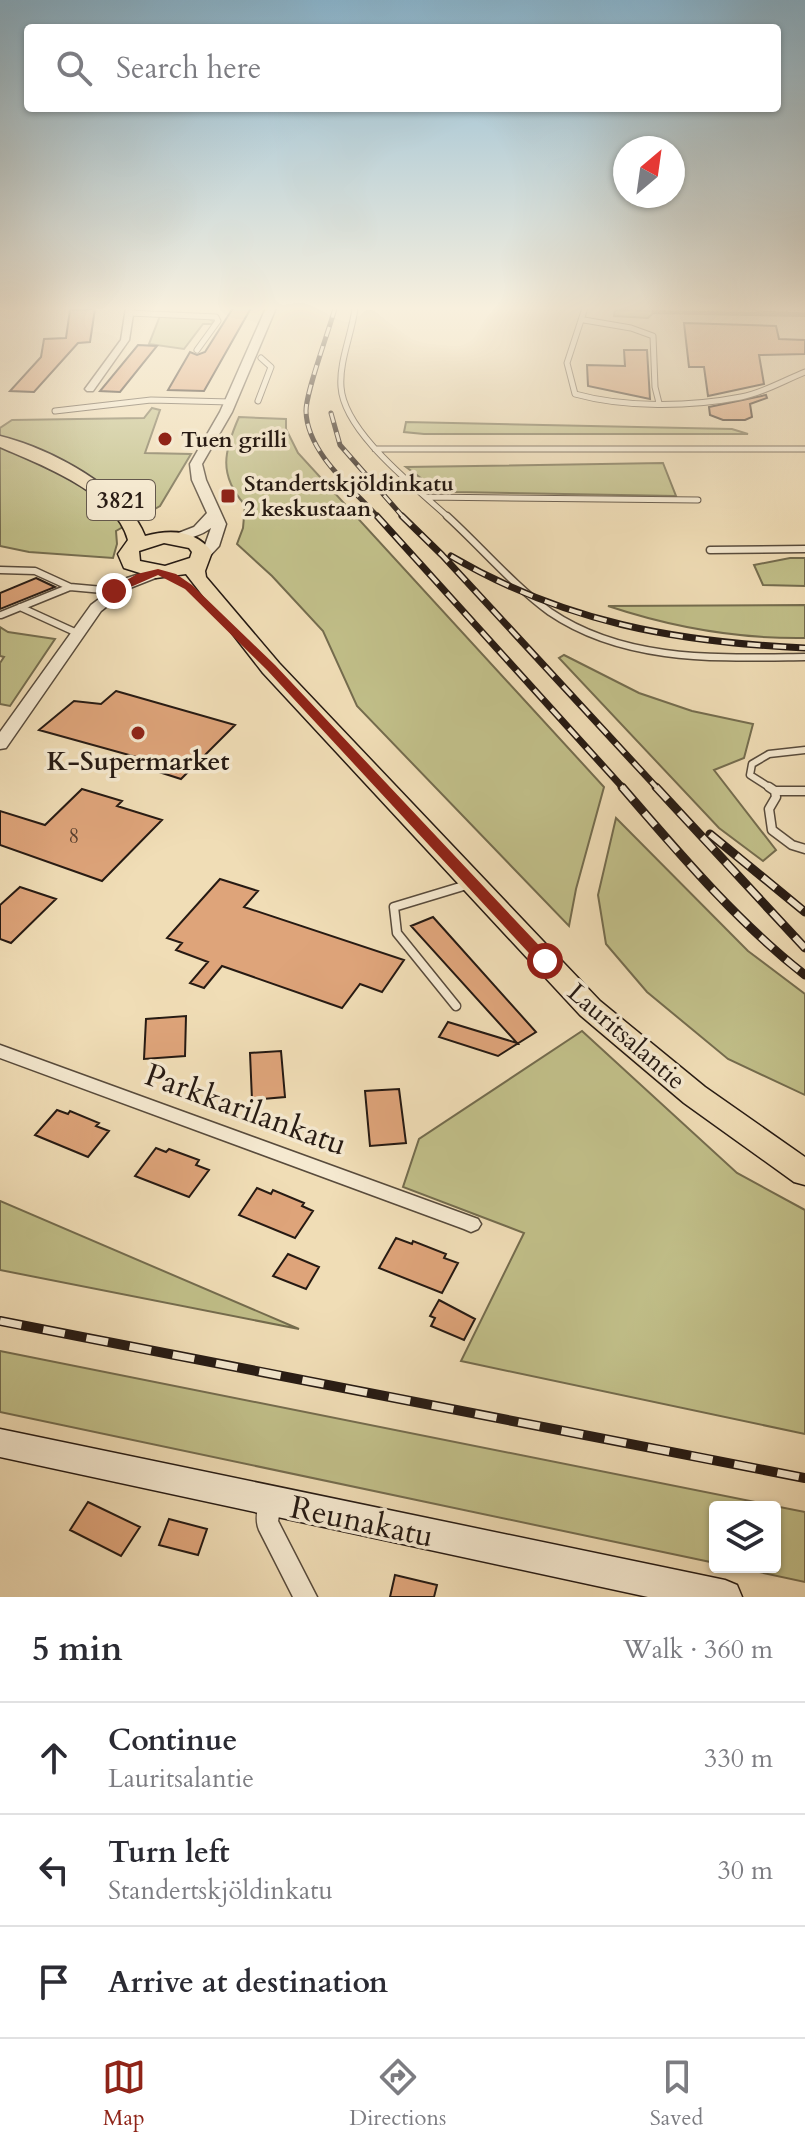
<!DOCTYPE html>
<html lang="en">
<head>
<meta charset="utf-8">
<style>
	body { margin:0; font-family:Cardo,serif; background:#f2f2f3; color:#2b2b33 }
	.controls { position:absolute; right:24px; bottom:24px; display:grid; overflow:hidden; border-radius:8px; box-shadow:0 2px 6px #0004 }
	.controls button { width:72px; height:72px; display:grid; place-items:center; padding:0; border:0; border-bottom:2px solid #e1e1e2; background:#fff; color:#2b2b33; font:40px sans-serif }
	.compass { position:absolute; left:613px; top:136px; width:72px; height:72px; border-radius:50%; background:#fff; box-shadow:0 2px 6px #0004; rotate:29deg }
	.stop { position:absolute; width:24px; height:24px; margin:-18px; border:6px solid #8f2418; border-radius:50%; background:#fff }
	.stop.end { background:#8f2418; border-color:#fff; box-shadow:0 2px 8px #0008 }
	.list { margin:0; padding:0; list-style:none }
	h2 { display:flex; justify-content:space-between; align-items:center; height:104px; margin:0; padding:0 32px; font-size:34px }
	h2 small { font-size:26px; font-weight:400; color:#7c7c81 }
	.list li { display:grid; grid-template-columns:52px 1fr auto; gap:24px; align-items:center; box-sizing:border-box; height:112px; padding:0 32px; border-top:2px solid #e1e1e2 }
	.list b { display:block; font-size:30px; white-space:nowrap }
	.list p { margin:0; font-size:26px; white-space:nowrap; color:#7c7c81 }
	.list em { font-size:26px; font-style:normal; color:#7c7c81 }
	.icon { flex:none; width:44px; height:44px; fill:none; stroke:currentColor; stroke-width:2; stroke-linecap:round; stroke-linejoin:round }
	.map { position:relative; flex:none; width:805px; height:1597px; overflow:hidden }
	.search { position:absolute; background:#fff; box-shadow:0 2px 6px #0004; left:24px; right:24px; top:24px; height:88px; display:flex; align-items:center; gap:20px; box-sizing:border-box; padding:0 28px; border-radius:8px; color:#7c7c81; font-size:30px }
	.sheet { height:440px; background:#fff }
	nav { display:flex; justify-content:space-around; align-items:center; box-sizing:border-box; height:112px; border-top:2px solid #e1e1e2; background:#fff; font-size:22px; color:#7c7c81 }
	nav a { display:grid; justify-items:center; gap:4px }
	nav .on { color:#8f2418 }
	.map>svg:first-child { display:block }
	.green { fill:#c1bf89; stroke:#746c4e; stroke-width:2 }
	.building { fill:#dea47a; stroke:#261a13; stroke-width:2 }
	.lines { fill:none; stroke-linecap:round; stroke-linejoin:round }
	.service-far2-casing { stroke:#584b3c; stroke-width:7 }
	.service-far1-casing { stroke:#584b3c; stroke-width:9 }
	.service-casing { stroke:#584b3c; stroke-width:11 }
	.minor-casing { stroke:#584b3c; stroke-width:3 }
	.tertiary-casing { stroke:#584b3c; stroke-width:3 }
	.secondary-casing { stroke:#261a13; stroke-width:3 }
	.primary-casing { stroke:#261a13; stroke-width:3 }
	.service-far2 { stroke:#f5e9d0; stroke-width:5 }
	.service-far1 { stroke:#f5e9d0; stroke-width:6 }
	.service { stroke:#f5e9d0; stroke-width:8 }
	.minor { fill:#f5e9d0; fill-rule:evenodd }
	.tertiary { fill:#f5e9d0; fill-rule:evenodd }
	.secondary { fill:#f5e9d0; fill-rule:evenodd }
	.primary { fill:#f0ddb6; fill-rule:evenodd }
	.rail-far3-casing { stroke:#261a13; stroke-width:5 }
	.rail-far2-casing { stroke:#261a13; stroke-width:7 }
	.rail-far1-casing { stroke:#261a13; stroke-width:9 }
	.rail-casing { stroke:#261a13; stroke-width:10 }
	.rail-far3 { stroke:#f5e9d0; stroke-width:3; stroke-dasharray:10; stroke-linecap:butt }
	.rail-far2 { stroke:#f5e9d0; stroke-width:4; stroke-dasharray:13; stroke-linecap:butt }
	.rail-far1 { stroke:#f5e9d0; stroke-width:6; stroke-dasharray:17; stroke-linecap:butt }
	.rail { stroke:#f5e9d0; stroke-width:7; stroke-dasharray:22; stroke-linecap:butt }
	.route { fill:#8f2418 }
	.poi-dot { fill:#8f2418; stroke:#f5e9d0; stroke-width:3 }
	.labels { text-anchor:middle; stroke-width:7; stroke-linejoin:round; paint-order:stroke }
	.far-poi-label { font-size:22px; font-weight:bold; fill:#261a13; stroke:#f5e9d0; text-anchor:start }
	.number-label { font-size:22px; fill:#543c2d }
	.shield { fill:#f5e9d0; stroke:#64584c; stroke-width:2 }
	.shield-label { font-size:24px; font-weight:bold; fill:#261a13 }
	.poi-label { font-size:26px; font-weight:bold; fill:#261a13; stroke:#f5e9d0 }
	.street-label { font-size:26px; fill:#261a13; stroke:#f5e9d0 }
	.near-street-label { font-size:32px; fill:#261a13; stroke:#f5e9d0 }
</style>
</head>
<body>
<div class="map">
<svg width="805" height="1597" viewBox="0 0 805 1597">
	<rect width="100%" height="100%" fill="#f0ddb6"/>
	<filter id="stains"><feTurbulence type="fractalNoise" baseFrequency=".0025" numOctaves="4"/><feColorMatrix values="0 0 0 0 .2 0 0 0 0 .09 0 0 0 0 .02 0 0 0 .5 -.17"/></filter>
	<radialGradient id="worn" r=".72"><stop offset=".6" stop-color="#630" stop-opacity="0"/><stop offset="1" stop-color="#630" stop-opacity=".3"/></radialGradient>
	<path class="green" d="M615 310 805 314V316L653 313 648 318 614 316Z
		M160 316 207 318 213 321 212 324H203L184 349 149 344Z
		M152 408 160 410 145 453 191 454 160 506 116 531 117 544 113 558 29 552 0 546V428L12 420 144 418Z
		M239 417 286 419V429L298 453 604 787 576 889 569 926 357 706 323 631 272 576 237 544 243 528 245 505C218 475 224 451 239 417Z
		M406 422 732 429 748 434H424L404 432Z
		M663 463 676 496 455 492 433 487 406 467Z
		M790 558H805V586L763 585 754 565Z
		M805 605V638C738 639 671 627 608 606Z
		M0 627 8 632 55 639 10 706 0 704V663L4 657 0 656Z
		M564 655 639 693 692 711 753 724 744 758 714 770 776 850 763 861 719 828 559 658Z
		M616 818 748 951 805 994V1095L728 1059 647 992 606 944 598 895Z
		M582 1031 737 1173 805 1210V1434L461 1361 524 1233 403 1187 419 1139Z
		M0 1201 299 1329 0 1270Z
		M0 1351 805 1512V1582L736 1567H775V1507H715V1563L0 1412Z"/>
	<path class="building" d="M233 308H251L204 391 168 390 190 352 197 355 205 352Z
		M95 309 90 342 78 343 34 392 10 391 41 357 44 339 66 338 70 310Z
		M684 323 776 326 779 339 805 340V354L759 355 764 384 708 396 704 367H689Z
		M138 345 157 346 120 392 100 391Z
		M624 350H647L650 399 588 386 587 365 625 366Z
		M766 395 767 398 750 404 752 417 745 420H723L710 415 709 407Z
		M36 578 55 587 0 609V593Z
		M116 691 235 725 181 779 134 764 140 758 39 730 74 701 101 704Z
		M82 789 122 801 117 806 162 820 102 881 0 845V811L45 825Z
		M220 879 258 891 244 907 404 960 382 992 360 984 342 1008 222 966 204 988 190 983 208 962 176 950 182 943 167 938Z
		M20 887 56 899 11 943 0 939V905Z
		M433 917 536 1032 498 1056 439 1037 448 1022 517 1043 411 926Z
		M186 1016 185 1056 144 1059 146 1019Z
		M281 1051 285 1097 252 1100 250 1053Z
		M399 1089 406 1143 370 1146 365 1091Z
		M57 1110 68 1114 70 1111 99 1123 96 1126 109 1131 88 1157 35 1135Z
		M156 1148 166 1152 169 1149 199 1160 196 1165 209 1170 189 1197 135 1176Z
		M257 1188 271 1194 273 1190 304 1203 302 1206 313 1211 295 1238 239 1215Z
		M396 1238 412 1244 413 1241 446 1254 444 1258 458 1263 442 1293 379 1268Z
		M288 1254 319 1267 306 1289 273 1276Z
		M439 1300 475 1319 464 1340 431 1326 435 1318 430 1316Z
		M88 1502 140 1527 121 1556 70 1530Z
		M169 1519 207 1529 198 1555 159 1545Z
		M395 1575 437 1585 434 1597H390Z"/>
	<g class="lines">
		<defs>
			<path id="service-far2" d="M355 308C352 334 339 361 341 387 344 433 417 488 449 518
				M585 308 567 363 575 394C625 408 690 407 741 397 763 393 785 380 805 372
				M757 308 805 310
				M130 313 216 317 218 321 197 350
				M584 320 631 328 653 336 655 387 659 403
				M258 401 271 367 261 358
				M55 411 151 400 231 402
				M375 449H805
				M426 497 698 500"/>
			<path id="service-far1" d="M447 516C480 546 514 586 550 612 625 663 719 658 805 657
				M710 550 805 549
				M0 570 35 571 70 587
				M20 607 77 633
				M1 615 70 587 114 591
				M772 789 750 775 752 764 769 754 805 750"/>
			<path id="service" d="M769 787 775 791H805
				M775 791 776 797 769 809 772 830 792 845 805 849
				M456 1006 397 933 394 907 470 884"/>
			<path id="minor" d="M126 308H134L129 340 93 391H87L85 389 121 340Z
				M0 1045 478 1219 481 1224 478 1229 471 1232 464 1229 0 1058Z
				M271 1490 279 1493 282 1501 278 1521 317 1597H293L259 1530C254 1518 258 1505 263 1493Z"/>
			<path id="tertiary" d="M266 308H276L232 412 202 464 206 480 226 524 219 546 206 560H196L194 557 205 545 211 528C200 536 188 539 175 541L168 537 194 527 207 513 192 480 190 464 220 412Z
				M158 568 163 569V575L130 588 101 611 6 748 0 749V732L91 605 127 578Z"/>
			<path id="secondary" d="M0 1429 725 1580 737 1585 742 1597H648L0 1457Z"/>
			<path id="primary" d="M0 436C48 448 126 487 145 536 170 529 196 530 212 552L205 571 206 577 279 663 600 1001 705 1087 805 1157V1185L794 1182 684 1103 580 1015 263 673 186 574 156 578 124 568 118 554 128 540C115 492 41 465 0 447ZM164 543 189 548 192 552 190 558 165 566 140 561 139 551Z"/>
		</defs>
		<use href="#service-far2" class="service-far2-casing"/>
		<use href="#service-far1" class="service-far1-casing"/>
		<use href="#service" class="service-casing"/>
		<use href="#minor" class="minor-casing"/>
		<use href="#tertiary" class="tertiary-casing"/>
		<use href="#secondary" class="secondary-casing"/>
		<use href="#primary" class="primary-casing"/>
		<use href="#service-far2" class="service-far2"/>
		<use href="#service-far1" class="service-far1"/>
		<use href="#service" class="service"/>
		<use href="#minor" class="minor"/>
		<use href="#tertiary" class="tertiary"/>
		<use href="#secondary" class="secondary"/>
		<use href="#primary" class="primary"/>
		<defs>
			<path id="rail-far3" d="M335 308C329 331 306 391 306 411 307 453 353 489 379 518
				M331 413 340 445 404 518"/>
			<path id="rail-far2" d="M377 516 624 789
				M402 516 442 555 658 789
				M451 556C564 622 675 642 805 648"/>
			<path id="rail-far1" d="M622 787C679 853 736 921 805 975
				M656 787 805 948
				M710 834 805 912"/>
			<path id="rail" d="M0 1321 805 1478"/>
		</defs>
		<use href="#rail-far3" class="rail-far3-casing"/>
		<use href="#rail-far2" class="rail-far2-casing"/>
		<use href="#rail-far1" class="rail-far1-casing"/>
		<use href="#rail" class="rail-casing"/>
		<use href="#rail-far3" class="rail-far3"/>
		<use href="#rail-far2" class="rail-far2"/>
		<use href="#rail-far1" class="rail-far1"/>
		<use href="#rail" class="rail"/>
	</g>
	<linearGradient id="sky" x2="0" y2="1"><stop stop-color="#89b7d2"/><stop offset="0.58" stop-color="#f8f0de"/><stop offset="1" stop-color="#f8f0de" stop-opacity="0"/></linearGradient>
	<rect width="805" height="532" fill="url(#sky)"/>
	<path class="route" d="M158 569 176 574 192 585 275 665 550 957V965H540L267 670 185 589 158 575 117 593 108 591 137 574Z"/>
	<g class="poi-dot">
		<circle cx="165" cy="439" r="8"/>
		<rect x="220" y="488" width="16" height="16" rx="4"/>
		<circle cx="138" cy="733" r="8"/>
	</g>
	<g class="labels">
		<g class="far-poi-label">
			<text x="181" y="447">Tuen grilli</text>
			<text x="244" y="491">Standertskjöldinkatu<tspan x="244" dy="25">2 keskustaan</tspan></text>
		</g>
		<g class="number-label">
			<text x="74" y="843">8</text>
		</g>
		<rect class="shield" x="87" y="480" width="68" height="40" rx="6"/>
		<g class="shield-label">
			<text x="121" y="508">3821</text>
		</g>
		<g class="poi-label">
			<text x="138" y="770">K-Supermarket</text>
		</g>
		<g class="street-label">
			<text transform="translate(627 1036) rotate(41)" y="9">Lauritsalantie</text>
		</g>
		<g class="near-street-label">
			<text transform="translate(246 1109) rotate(20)" y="11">Parkkarilankatu</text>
			<text transform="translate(362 1521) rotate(12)" y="11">Reunakatu</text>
		</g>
	</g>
	<rect width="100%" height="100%" filter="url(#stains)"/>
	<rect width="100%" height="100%" fill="url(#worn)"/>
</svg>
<div class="controls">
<button><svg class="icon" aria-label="layers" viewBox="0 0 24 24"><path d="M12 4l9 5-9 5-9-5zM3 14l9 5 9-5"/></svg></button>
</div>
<svg class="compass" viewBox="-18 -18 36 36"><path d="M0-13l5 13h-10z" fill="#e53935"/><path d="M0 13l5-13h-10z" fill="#7c7c81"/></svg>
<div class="stop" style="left:545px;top:961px"></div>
<div class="stop end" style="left:114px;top:591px"></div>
<div class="search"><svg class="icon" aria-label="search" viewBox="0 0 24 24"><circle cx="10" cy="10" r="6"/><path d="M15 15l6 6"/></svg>Search here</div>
</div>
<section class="sheet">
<h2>5 min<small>Walk · 360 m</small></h2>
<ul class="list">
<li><svg class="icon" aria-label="ahead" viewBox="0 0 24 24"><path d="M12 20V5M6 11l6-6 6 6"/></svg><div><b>Continue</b><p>Lauritsalantie</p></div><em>330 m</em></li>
<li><svg class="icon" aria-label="left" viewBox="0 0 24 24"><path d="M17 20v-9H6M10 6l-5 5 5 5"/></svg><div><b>Turn left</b><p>Standertskjöldinkatu</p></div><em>30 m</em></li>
<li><svg class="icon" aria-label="arrive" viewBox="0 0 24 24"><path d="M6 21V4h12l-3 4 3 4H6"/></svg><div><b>Arrive at destination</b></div></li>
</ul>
</section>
<nav>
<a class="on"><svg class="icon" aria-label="map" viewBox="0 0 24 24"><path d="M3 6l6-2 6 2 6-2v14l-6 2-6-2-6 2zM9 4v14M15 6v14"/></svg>Map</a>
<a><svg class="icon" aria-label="directions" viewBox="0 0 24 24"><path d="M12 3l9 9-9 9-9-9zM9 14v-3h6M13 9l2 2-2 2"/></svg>Directions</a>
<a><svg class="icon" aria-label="saved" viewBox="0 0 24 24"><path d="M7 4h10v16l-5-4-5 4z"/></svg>Saved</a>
</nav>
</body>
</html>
